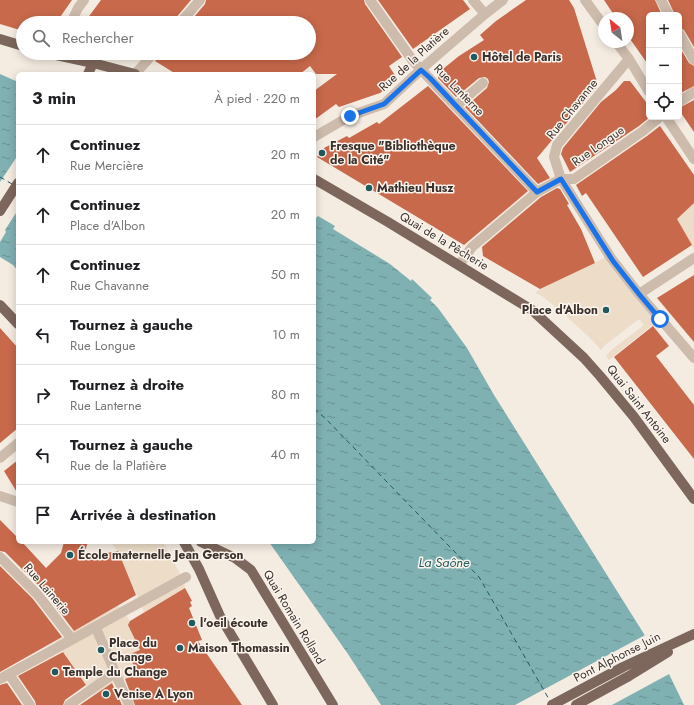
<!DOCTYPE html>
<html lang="fr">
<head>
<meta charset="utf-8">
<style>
	body { margin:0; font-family:Jost,sans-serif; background:#f6f6f6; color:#202124 }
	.controls { position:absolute; right:12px; top:12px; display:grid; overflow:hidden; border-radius:6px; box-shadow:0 2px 10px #0003 }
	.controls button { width:36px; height:36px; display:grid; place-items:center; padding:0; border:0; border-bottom:1px solid #e0e0e0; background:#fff; color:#202124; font:20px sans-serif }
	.compass { position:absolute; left:598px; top:12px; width:36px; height:36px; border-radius:50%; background:#fff; box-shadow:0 2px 10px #0003; rotate:330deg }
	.stop { position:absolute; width:12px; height:12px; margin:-9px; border:3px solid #1a73e8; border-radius:50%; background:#fff }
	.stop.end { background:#1a73e8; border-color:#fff; box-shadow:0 1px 4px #0008 }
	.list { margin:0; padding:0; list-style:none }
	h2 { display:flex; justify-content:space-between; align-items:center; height:52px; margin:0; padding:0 16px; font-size:17px }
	h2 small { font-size:13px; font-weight:400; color:#757577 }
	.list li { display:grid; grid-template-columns:26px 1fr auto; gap:12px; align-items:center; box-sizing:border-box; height:60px; padding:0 16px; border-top:1px solid #e0e0e0 }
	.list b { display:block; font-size:15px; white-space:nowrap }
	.list p { margin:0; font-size:13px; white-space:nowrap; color:#757577 }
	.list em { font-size:13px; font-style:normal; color:#757577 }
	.icon { flex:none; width:22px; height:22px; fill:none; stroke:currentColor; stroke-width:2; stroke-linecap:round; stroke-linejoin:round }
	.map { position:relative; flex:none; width:694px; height:705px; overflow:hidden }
	.search { position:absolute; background:#fff; box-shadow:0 2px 10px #0003; left:16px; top:16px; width:300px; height:44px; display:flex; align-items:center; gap:10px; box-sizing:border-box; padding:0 14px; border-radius:22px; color:#757577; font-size:15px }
	.panel { position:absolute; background:#fff; box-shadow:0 2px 10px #0003; left:16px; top:72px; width:300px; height:472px; border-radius:6px }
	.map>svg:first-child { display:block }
	.plaza { fill:#ecdcc8 }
	.water { fill:url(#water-ripples) }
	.pier { fill:#f4ebe1 }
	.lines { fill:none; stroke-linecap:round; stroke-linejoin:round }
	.ferry { stroke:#1f5a5e; stroke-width:1; stroke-dasharray:5 4; stroke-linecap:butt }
	.building { fill:#c8694b }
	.minor { stroke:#cdbbac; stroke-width:10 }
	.major { stroke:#7d675c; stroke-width:10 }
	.route { stroke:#1a73e8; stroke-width:5 }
	.poi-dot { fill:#1f5a5e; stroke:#fbf5ee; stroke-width:1.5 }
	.labels { text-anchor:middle; stroke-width:3; stroke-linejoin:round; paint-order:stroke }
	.poi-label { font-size:12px; font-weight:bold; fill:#3b302b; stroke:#fbf5ee; text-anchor:start }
	.street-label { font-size:12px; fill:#3b302b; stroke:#fbf5ee }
	.water-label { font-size:13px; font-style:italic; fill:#1f5a5e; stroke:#fbf5ee }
</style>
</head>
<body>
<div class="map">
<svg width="694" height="705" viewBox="0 0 694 705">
	<defs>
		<pattern id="water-ripples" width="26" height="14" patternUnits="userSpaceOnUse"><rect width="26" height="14" fill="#7fb0b2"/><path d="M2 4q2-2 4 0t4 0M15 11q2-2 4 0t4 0" fill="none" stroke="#699091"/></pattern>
	</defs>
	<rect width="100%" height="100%" fill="#f4ebe1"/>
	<path class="plaza" d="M694 202V249L676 217Z
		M609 255 660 319 609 360 606 356 610 351 644 325 639 319 605 345 601 350 590 338 563 313 542 296 535 293 540 289 595 263Z
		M111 542H163L183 579 185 588 144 612 118 552Z
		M118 605 130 621 128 625 140 650 130 654 136 674 113 683H112L93 695 56 641Z"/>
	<path class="water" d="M0 74 18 82V271L13 265 0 257Z
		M318 216 335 226 333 229 390 264 411 281 412 279 432 298 430 300 438 308 467 348 494 395 644 634 669 674 684 705H381L348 654 269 542H314V217L316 218Z"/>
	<path class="pier" d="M18 155V210L5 230 6 232 0 242V182Z
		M647 634 671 673 612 705H515Z"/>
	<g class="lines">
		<path class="ferry" d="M0 177 12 184
			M314 409 325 418 479 577 550 701"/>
	</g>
	<path class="building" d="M0 0H72L56 23H23V31L0 24Z
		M101 0H191L175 19 174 23H84Z
		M206 0H364L365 4 402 57 389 66 398 80 380 93 339 107 336 104 314 120V91L337 74H316L310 66 300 74H176L155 61 159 57 160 53H309V23H189L205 4Z
		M378 0H463L470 9 413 49Z
		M526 0H569L574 8 597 82 596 88 537 158 550 178 538 184 465 107 487 88 489 82 488 79 485 77 479 78 456 97 438 78V73L459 56 484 40 480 35 496 21Z
		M604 0H655L662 15H649V66L628 36V18H616Z
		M668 0H694V47L684 30 679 27V15H675Z
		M679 46 689 63 694 66V86L679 94Z
		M624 81H630L649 106 650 117 639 126 570 172 561 154 563 148 601 102 616 90Z
		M428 86 528 191 464 245 317 157 324 148 347 136 349 138 377 122 379 124Z
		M694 100V132L679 110V108Z
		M660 126 694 175V203L677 219 692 245 643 277 586 193 582 196 576 185 647 136Z
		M557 188 560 189 569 204 567 205 581 229 595 263 540 289 483 256 482 247 541 197Z
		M694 275V342L657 298Z
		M653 326 669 346 656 356 694 405V459L614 357Z
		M0 328 18 348V428L0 443Z
		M18 460V494L4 471Z
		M0 520 18 538V542H22L46 568 61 553 64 542H88L83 557 118 551 136 595 74 631 43 590 5 552 0 551Z
		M0 566 33 599 62 637 0 672Z
		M185 588 192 601 190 602 192 606 189 608 202 640 198 641 242 705H135L125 679 136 674 130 654 140 650 128 625 130 621Z
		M63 652 86 685 65 700 63 705H36L35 701 18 676Z
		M7 683 22 705H0V685Z
		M112 683 122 705H80Z"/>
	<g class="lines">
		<path class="minor" d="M370 0 413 61 537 192
			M473 0 485 14
			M585 0 604 26
			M661 0 669 15
			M71 23 78 8 84 0
			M180 23 200 0
			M679 33 694 60
			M616 42 629 59 649 92
			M629 59 557 145 554 157 561 179 611 258 639 294 694 358
			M135 74 154 53
			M679 102 694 92
			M456 106 483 83
			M666 117 694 159
			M314 137 350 116 384 104 427 64 485 14 503 0
			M459 265 472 247 537 192 561 179H574L643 131 660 117
			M639 294 694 258
			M0 458 18 443
			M0 496 18 502
			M0 557 38 595 72 639
			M96 628 129 705
			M9 674 30 705
			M0 679 186 577
			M69 705 116 672"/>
		<path class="major" d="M0 39 23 46
			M47 53 93 63 135 74
			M88 74 93 63
			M314 179 388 222 532 310 584 358 600 376 634 417 694 499
			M0 211 18 183
			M0 305 18 324
			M184 542 199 569 220 616 273 705
			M201 542 235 558 251 570 333 705
			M552 705 623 667 694 634
			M576 705 629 676 668 652"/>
	</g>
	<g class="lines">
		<path class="route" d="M350 116 384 104 421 70 430 78 537 192 561 179 613 261 639 294 660 319"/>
	</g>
	<g class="poi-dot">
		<circle cx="474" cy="57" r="4"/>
		<circle cx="322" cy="153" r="4"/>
		<circle cx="369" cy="188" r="4"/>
		<circle cx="606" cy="310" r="4"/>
		<circle cx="70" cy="555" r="4"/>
		<circle cx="192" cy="623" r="4"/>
		<circle cx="180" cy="648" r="4"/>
		<circle cx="101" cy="650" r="4"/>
		<circle cx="55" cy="672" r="4"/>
		<circle cx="106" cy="694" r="4"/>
	</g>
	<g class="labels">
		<g class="poi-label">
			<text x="482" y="61">Hôtel de Paris</text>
			<text x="330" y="150">Fresque "Bibliothèque<tspan x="330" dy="14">de la Cité"</tspan></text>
			<text x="377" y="192">Mathieu Husz</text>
			<text x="598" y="314" text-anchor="end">Place d'Albon</text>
			<text x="78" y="559">École maternelle Jean Gerson</text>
			<text x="200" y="627">l'oeil écoute</text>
			<text x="109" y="647">Place du<tspan x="109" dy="14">Change</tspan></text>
			<text x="188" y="652">Maison Thomassin</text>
			<text x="63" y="676">Temple du Change</text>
			<text x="114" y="698">Venise A Lyon</text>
		</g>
		<g class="street-label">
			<text transform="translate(414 59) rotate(-42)" y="4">Rue de la Platière</text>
			<text transform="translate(459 90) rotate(46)" y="4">Rue Lanterne</text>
			<text transform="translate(572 109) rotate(-51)" y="4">Rue Chavanne</text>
			<text transform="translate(598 146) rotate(-35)" y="4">Rue Longue</text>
			<text transform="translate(444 241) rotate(31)" y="4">Quai de la Pêcherie</text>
			<text transform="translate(639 404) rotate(52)" y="4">Quai Saint Antoine</text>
			<text transform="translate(47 589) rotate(49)" y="4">Rue Lainerie</text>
			<text transform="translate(294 617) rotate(59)" y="4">Quai Romain Rolland</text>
			<text transform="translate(617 657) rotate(-27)" y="4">Pont Alphonse Juin</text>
		</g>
		<g class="water-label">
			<text x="444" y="567">La Saône</text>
		</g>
	</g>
</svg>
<div class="controls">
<button>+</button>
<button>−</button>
<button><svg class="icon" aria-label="locate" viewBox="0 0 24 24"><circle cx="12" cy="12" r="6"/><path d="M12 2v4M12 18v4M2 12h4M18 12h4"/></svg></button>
</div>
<svg class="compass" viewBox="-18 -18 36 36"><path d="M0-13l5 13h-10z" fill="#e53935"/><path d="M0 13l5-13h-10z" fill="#757577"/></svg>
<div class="stop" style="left:660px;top:319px"></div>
<div class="stop end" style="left:350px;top:116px"></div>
<div class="search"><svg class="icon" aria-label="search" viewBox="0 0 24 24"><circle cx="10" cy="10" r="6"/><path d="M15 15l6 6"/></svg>Rechercher</div>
<section class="panel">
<h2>3 min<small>À pied · 220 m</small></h2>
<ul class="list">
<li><svg class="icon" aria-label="ahead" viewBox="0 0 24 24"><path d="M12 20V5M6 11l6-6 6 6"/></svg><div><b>Continuez</b><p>Rue Mercière</p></div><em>20 m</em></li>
<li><svg class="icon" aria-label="ahead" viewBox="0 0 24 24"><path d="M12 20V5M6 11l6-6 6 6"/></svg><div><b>Continuez</b><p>Place d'Albon</p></div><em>20 m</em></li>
<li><svg class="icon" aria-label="ahead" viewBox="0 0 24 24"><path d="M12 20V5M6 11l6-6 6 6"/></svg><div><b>Continuez</b><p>Rue Chavanne</p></div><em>50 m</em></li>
<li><svg class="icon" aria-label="left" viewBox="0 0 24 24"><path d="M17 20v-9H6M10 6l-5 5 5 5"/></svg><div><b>Tournez à gauche</b><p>Rue Longue</p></div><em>10 m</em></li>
<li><svg class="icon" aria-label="right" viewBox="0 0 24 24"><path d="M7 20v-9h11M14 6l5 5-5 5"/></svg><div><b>Tournez à droite</b><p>Rue Lanterne</p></div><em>80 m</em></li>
<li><svg class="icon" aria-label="left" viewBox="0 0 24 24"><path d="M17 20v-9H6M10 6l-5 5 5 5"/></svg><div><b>Tournez à gauche</b><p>Rue de la Platière</p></div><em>40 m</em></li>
<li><svg class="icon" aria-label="arrive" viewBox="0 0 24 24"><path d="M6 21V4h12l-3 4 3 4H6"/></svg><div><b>Arrivée à destination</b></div></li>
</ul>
</section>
</div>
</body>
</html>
